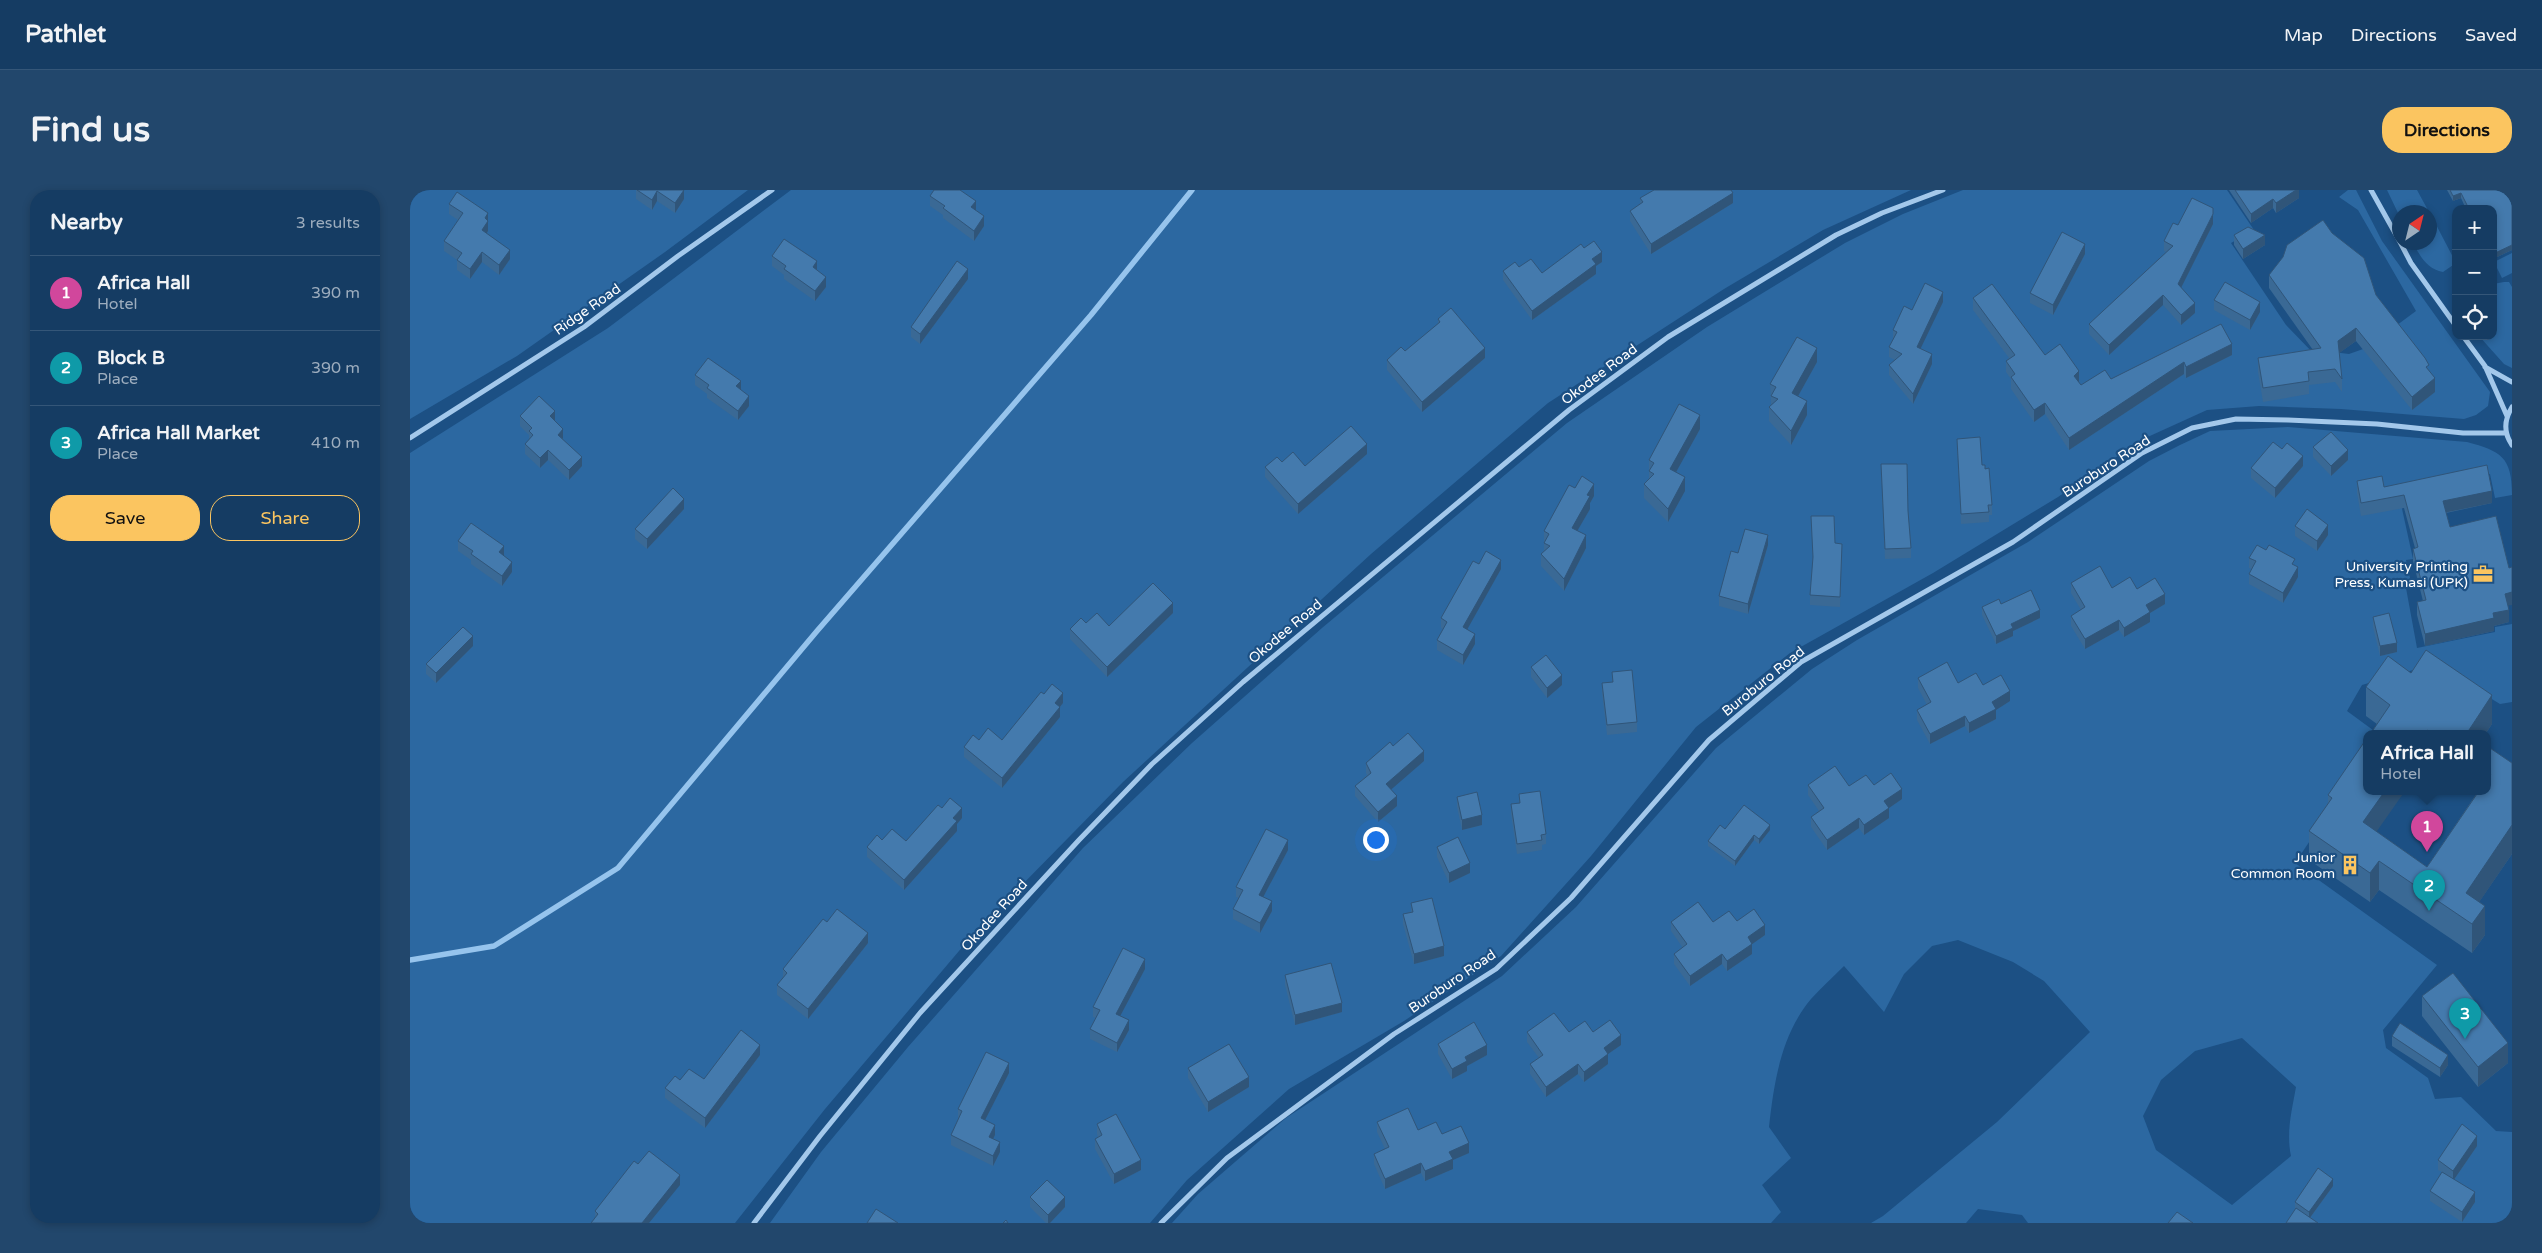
<!DOCTYPE html>
<html lang="en">
<head>
<meta charset="utf-8">
<style>
	body { margin:0; font-family:"Varela Round",sans-serif; background:#22476c; color:#f1f3f6 }
	.controls { position:absolute; right:15px; top:15px; display:grid; overflow:hidden; border-radius:10px; box-shadow:0 2px 8px #0003 }
	.controls button { width:45px; height:45px; display:grid; place-items:center; padding:0; border:0; border-bottom:1px solid #345678; background:#153c63; color:#f1f3f6; font:25px sans-serif }
	.compass { position:absolute; left:1982px; top:15px; width:45px; height:45px; border-radius:50%; background:#153c63; box-shadow:0 2px 8px #0003; rotate:35deg }
	.you { position:absolute; left:965px; top:649px; width:18px; height:18px; margin:-12px; border:4px solid #fff; border-radius:50%; background:#1a73e8; box-shadow:0 0 0 8px #1a73e833 }
	.badge { display:grid; place-items:center; width:32px; height:32px; border-radius:50%; background:#fbc560; color:#fff; font-size:16px; font-weight:700 }
	.pin { position:absolute; translate:-50% -41px; filter:drop-shadow(0 1px 2px #0008) }
	.pin::after { content:''; position:absolute; top:26px; width:18px; height:15px; background:inherit; clip-path:polygon(0 0,100% 0,50% 100%) }
	.popup { position:absolute; left:1953px; top:540px; width:128px; height:65px; box-sizing:border-box; display:grid; place-content:center; border-radius:10px; background:#153c63; filter:drop-shadow(0 1px 4px #0005); font-size:16px; white-space:nowrap; color:#9dadbe }
	.popup b { font-size:19px; color:#f1f3f6 }
	.popup::after { content:''; position:absolute; left:50%; top:100%; margin-left:-10px; border:10px solid transparent; border-top-color:#153c63 }
	.list { margin:0; padding:0; list-style:none }
	h2 { display:flex; justify-content:space-between; align-items:center; height:65px; margin:0; padding:0 20px; font-size:21px }
	h2 small { font-size:16px; font-weight:400; color:#9dadbe }
	.list li { display:grid; grid-template-columns:32px 1fr auto; gap:15px; align-items:center; box-sizing:border-box; height:75px; padding:0 20px; border-top:1px solid #345678 }
	.list b { display:block; font-size:19px; white-space:nowrap }
	.list p { margin:0; font-size:16px; white-space:nowrap; color:#9dadbe }
	.list em { font-size:16px; font-style:normal; color:#9dadbe }
	.actions { display:flex; gap:10px; padding:15px 20px }
	.actions a { flex:1; padding:11px 0; border:1px solid #fbc560; border-radius:20px; text-align:center; font-size:18px; color:#fbc560 }
	.actions .main { background:#fbc560; color:#111 }
	.icon { flex:none; width:28px; height:28px; fill:none; stroke:currentColor; stroke-width:2; stroke-linecap:round; stroke-linejoin:round }
	.map { position:relative; flex:none; width:2102px; height:1033px; overflow:hidden; border-radius:20px }
	header { display:flex; align-items:center; gap:30px; box-sizing:border-box; height:70px; padding:0 25px; background:#153c63; border-bottom:1px solid #345678 }
	header strong { font-size:24px }
	nav { display:flex; gap:28px; margin-inline-start:auto; font-size:18px }
	.intro { display:flex; align-items:center; justify-content:space-between; box-sizing:border-box; height:120px; padding:0 30px }
	h1 { margin:0; font-size:35px }
	.button { padding:12px 22px; border-radius:20px; background:#fbc560; color:#111; font-size:18px; font-weight:700 }
	main { display:flex; gap:30px; padding:0 30px }
	aside { flex:1; background:#153c63; border-radius:20px; box-shadow:0 2px 8px #0003 }
	.map>svg:first-child { display:block }
	.green { fill:#2c68a1; fill-rule:evenodd }
	.lines { fill:none; stroke-linecap:round; stroke-linejoin:round }
	.stream { stroke:#96c4ed; stroke-width:5.5 }
	.minor { stroke:#a3c8eb; stroke-width:5 }
	.wall { fill:#3a6995 }
	.shaded-wall { fill:#305579 }
	.building { fill:#447aad; stroke:#305579 }
	.labels { text-anchor:middle; stroke-width:4.5; stroke-linejoin:round; paint-order:stroke }
	.street-label { font-size:14px; fill:#fff; stroke:#1c5084 }
	.poi-label { font-size:14px; fill:#fff; stroke:#1c5084; text-anchor:end }
</style>
</head>
<body>
<header>
<strong>Pathlet</strong>
<nav><a>Map</a><a>Directions</a><a>Saved</a></nav>
</header>
<div class="intro"><h1>Find us</h1><a class="button">Directions</a></div>
<main>
<aside>
<h2>Nearby<small>3 results</small></h2>
<ul class="list">
<li><span class="badge" style="background:#d1479c">1</span><div><b>Africa Hall</b><p>Hotel</p></div><em>390 m</em></li>
<li><span class="badge" style="background:#0f9aa8">2</span><div><b>Block B</b><p>Place</p></div><em>390 m</em></li>
<li><span class="badge" style="background:#0f9aa8">3</span><div><b>Africa Hall Market</b><p>Place</p></div><em>410 m</em></li>
</ul>
<div class="actions"><a class="main">Save</a><a>Share</a></div>
</aside>
<div class="map">
<svg width="2102" height="1033" viewBox="0 0 2102 1033">
	<rect width="100%" height="100%" fill="#1c5084"/>
	<path class="green" d="M0 0H338L255 62 107 166 0 229Z
		M381 0H1501L1413 40 1314 99 1138 213 961 364 713 592 560 748 415 919 325 1033H0V263L198 138Z
		M1553 0H1817L1844 40 1821 53 1876 135 1905 165 1923 162 1939 164 1956 158 2006 121 1948 20 1929 7 1938 0H1946L1972 51 2080 202 2078 216 2066 225 2054 229 1931 219 1849 216 1797 220 1731 250 1648 307 1523 383 1380 463 1286 537 1181 666 1091 766 994 831 879 899 777 990 740 1033H360L411 962 498 857 673 658 782 553 912 438 1157 233 1297 137 1435 53 1493 24Z
		M1977 0H2007L2019 22H1990L1989 25Z
		M2020 23 2046 73 2033 82C2017 79 2010 66 2003 53L2020 52Z
		M2102 63V83L2092 88 2084 72Z
		M2094 92H2099L2102 97V178L2094 174 2069 146H2083V94Z
		M1878 237 2057 252C2091 261 2102 267 2102 305L2085 308 2080 284 1989 305 2003 369 1996 370 2002 397 1996 398 2007 458 2085 442V437L2102 434V512L2090 514 2062 497 2010 478 1952 495 1937 521 1967 543H1957V566L1885 673 2027 775 1973 840 1976 858 2018 888 2025 909 2051 907 2086 941 2102 942V1033H1618L1612 1025 1568 1019 1556 1033H1461L1473 1026 1587 932 1680 842 1634 791 1603 772 1548 750 1522 756 1494 784 1474 822 1434 776C1423 787 1411 798 1401 809 1371 845 1364 892 1359 937L1381 968 1352 995 1371 1022 1361 1033H762L788 1004 876 928 1092 786 1166 717 1306 558 1402 479 1447 450 1618 352 1739 271 1770 255 1800 241ZM1832 848 1886 897C1882 920 1876 942 1881 966L1822 1015 1746 960 1733 926 1751 890 1785 861Z"/>
	<g class="lines">
		<path class="stream" d="M0 770 84 756 208 678 407 441 681 125 782 0"/>
		<path class="minor" d="M1961 0 1990 52
			M1990 52 2001 73 2046 136
			M2053 146 2075 176 2097 226
			M2075 177 2102 192
			M2102 217C2094 230 2093 242 2102 255
			M0 248 174 137 268 66 362 0
			M344 1033 410 946 510 823 669 650 742 574 833 492 1159 220 1258 147 1426 45 1472 23 1533 0
			M751 1033 817 968 984 844 1086 779 1161 708 1299 550 1391 472 1603 352 1732 263 1782 238 1826 229 1878 230 1967 234 2053 243H2096"/>
	</g>
	<path class="wall" d="M226 0H274V9L265 23 247 11 242 20 226 9Z
		M1819 0H1889V8L1866 23 1863 18 1841 33Z
		M2037 0H2102V60L2083 69V19H2056L2051 8 2043 11Z
		M520 6 566 20 574 36 564 51 533 28V25L520 16Z
		M1230 8 1323 13 1241 64 1220 31V21L1230 14Z
		M39 14 78 31V41L77 43 100 69 89 85 72 72 60 89 47 80V70L34 61V51L48 30 39 24Z
		M1803 34 1771 97 1785 123 1771 135 1753 115 1699 165 1679 144V134L1756 62 1754 61V51L1768 35Z
		M1824 45 1855 55 1833 69 1824 55Z
		M1174 58 1192 72 1186 76V84L1122 130 1093 90V81L1132 83Z
		M1675 64 1643 125 1620 113V103Z
		M362 66 407 81 416 97 405 111 374 89V85L362 76Z
		M1859 85 1966 105 2019 181 2025 202 2002 220 1946 151 1929 163 1932 189V202L1925 192 1899 195V204L1853 212 1848 182V168L1903 160 1859 98Z
		M558 89 510 154 501 147V137Z
		M1563 108 1635 165 1669 193 1671 195 1701 189 1811 134 1822 165 1776 188 1774 184 1659 260 1635 224 1624 232 1601 199V189L1596 182V171L1599 168 1563 120Z
		M1804 110 1850 122 1840 140 1804 120Z
		M1533 112 1510 158 1522 174 1503 214 1479 185V175L1485 170 1479 167V157L1483 150V140L1502 120Z
		M1028 129 1075 168 1012 222 977 180V170L995 161 1028 134Z
		M1407 172 1388 206 1397 225 1381 255 1359 231V217L1361 215 1360 194Z
		M285 185 331 200 339 216 328 230 297 208V204L285 195Z
		M110 226 145 231 153 249 172 276 159 290 138 270 130 278 115 264V254L119 250V245L110 236Z
		M1290 239 1266 282 1275 301 1258 332 1234 308V294L1239 289V270Z
		M1547 249 1575 279 1582 315V325H1579V332L1551 334Z
		M1903 257 1938 270 1921 286 1903 267Z
		M1872 259 1893 276 1865 308 1841 288V278Z
		M957 264 888 324 855 287V277L872 272 895 276Z
		M1471 274 1498 321 1501 358V368L1475 369Z
		M1947 291 1974 297 2082 313 2036 323 2040 337 2098 416 2099 432 2084 436V441L2015 456 2007 425V412L2013 411 2003 371V359L2005 358 1994 318 1951 326 1947 303Z
		M1165 298 1184 306 1180 313V319L1167 341 1176 358 1154 401 1131 376V364L1134 361V341Z
		M274 319 237 359 225 349V339Z
		M1885 336 1918 345 1907 361 1885 346Z
		M48 351 102 382 92 396 61 374V370L48 361Z
		M1425 353 1432 364 1430 417 1400 415V405Z
		M1358 355 1338 424 1309 416V406L1328 363Z
		M1839 368 1885 375 1888 387 1873 413 1839 394V384L1842 379 1839 378Z
		M1069 374 1091 379 1057 439 1065 454 1053 475 1027 460V450L1033 439 1031 438V428Z
		M1661 393 1702 398 1727 399 1755 414 1740 423V432L1714 447 1709 440 1675 459 1661 436V426L1671 420 1661 403Z
		M1591 414 1630 428 1603 441V446L1586 454 1572 425V417Z
		M763 423 697 487 660 449V439L676 433 699 436Z
		M1963 427 1987 462 1970 466 1963 437Z
		M63 456 26 493 16 484V474Z
		M1121 477 1152 495 1137 508 1121 487Z
		M1202 482 1227 532V542L1197 545 1192 503V493L1202 492Z
		M2001 483 2082 534 2076 543H1961L1967 534 1956 526V497Z
		M1508 488 1548 493 1573 495 1600 511 1586 520V529L1559 543 1555 536 1520 554 1507 530V520L1517 515 1508 498Z
		M634 504 653 513 650 517V527L592 598 554 567V557L569 550H592Z
		M983 556 1014 571 981 599 987 616 968 632 945 606V596L957 585 956 583V573Z
		M2077 556 2102 664 2069 712 2075 745 2062 763 1969 700 1960 712 1899 670V641L1918 613V605L1967 642 2017 677 2067 603 2063 601H2077Z
		M1398 595 1439 596 1464 595 1492 609 1479 618V628L1454 645 1449 638 1417 660 1401 637V627L1409 621 1398 605Z
		M1109 604 1136 644V654L1132 655V660L1107 664 1101 624V614L1109 613Z
		M1047 607 1072 635 1052 640 1047 617Z
		M532 618 552 628 547 634V641L494 700 457 667V657L472 650 496 651Z
		M1315 639 1360 640 1349 654 1344 650 1325 676 1298 656V651Z
		M1027 657 1060 683 1039 693 1027 667Z
		M878 660 853 707 862 721 850 743 823 729V719L829 708 826 707V697Z
		M1001 713 1034 766 1004 774 993 734V724L1001 722Z
		M1327 731 1355 745 1342 754V764L1317 781 1312 774 1280 796 1264 774V764L1273 758 1261 741V732H1303Z
		M417 732 458 753 398 829 367 805V795L373 787V779Z
		M735 779 710 826 719 840 707 862 680 849V839L686 828 683 827V817Z
		M875 785 932 822 885 835 875 795Z
		M2012 806 2098 873 2068 897 2012 826Z
		M1117 842H1183L1211 855 1198 864V874L1174 892 1168 884 1136 907 1120 884V874L1129 868 1117 852Z
		M1982 846 2038 875 2030 887 1982 856Z
		M1028 854 1077 865 1057 876V881L1042 889 1028 864Z
		M350 865 295 938 255 908V898L270 890 294 889Z
		M778 878 839 897 798 922 778 888Z
		M599 883 575 930 585 945 583 949 590 962 583 976 541 955V945L548 929V919Z
		M967 932 1008 940 1032 944 1059 963 1043 970V979L1015 991 1011 983 975 999 964 974V964L975 959 967 942Z
		M687 934 731 980 704 994 685 959V949L688 947 687 944Z
		M2067 956 2044 990 2065 1012 2052 1032 2020 1011V1001L2032 982 2028 980V970Z
		M228 974 270 995 185 1029V1021Z
		M1923 996 1900 1028 1885 1019V1012Z
		M620 1007 655 1017 640 1033H636L620 1017Z"/>
	<path class="shaded-wall" d="M274 0V9L265 23V13Z
		M1886 0H1889V8L1866 23V13Z
		M247 1V11L242 20V10Z
		M1323 3V13L1241 64V54Z
		M2051 3V8L2043 11V6Z
		M1863 9V18L1841 33V24Z
		M566 11V21L561 17Z
		M78 23V41L72 50V40L75 28Z
		M1803 24V34L1768 104V94Z
		M574 26V36L564 51V41Z
		M1855 45V55L1833 69V59Z
		M1675 54V64L1643 125V115Z
		M2102 55V60L2083 69V64Z
		M100 60V69L89 85V75Z
		M72 62V72L60 89V79Z
		M1192 62V72L1186 76V84L1122 130V121L1182 69Z
		M407 71V81L403 77Z
		M558 79V89L510 154V144Z
		M416 87V97L405 111V101Z
		M1533 102V112L1507 166V157Z
		M1753 105V115L1699 165V155Z
		M1850 112V122L1840 140V130Z
		M1785 113V123L1771 135V125Z
		M1946 138V151L1928 164V151Z
		M1822 154V165L1776 188V177Z
		M1075 158V168L1012 222V212Z
		M1407 158V172L1382 217V203Z
		M1522 164V174L1503 214V204Z
		M1774 172V184L1659 260V248Z
		M1669 181V193L1664 186Z
		M2025 188V202L2002 220V207Z
		M331 191V200L326 196Z
		M339 206V216L328 230V221Z
		M1397 211V225L1381 255V241Z
		M1635 213V224L1624 232V220Z
		M145 221V231L140 226Z
		M1290 225V239L1260 293V279Z
		M153 239V249L148 245Z
		M957 254V264L888 324V314Z
		M138 260V270L130 278V268Z
		M1938 260V270L1921 286V276Z
		M1893 266V276L1865 308V298Z
		M172 267V276L159 290V280Z
		M1275 287V301L1258 332V319Z
		M1184 294V306L1180 313V319L1162 350V338L1177 305Z
		M2082 301V313L2033 323V311Z
		M274 309V319L237 359V349Z
		M1918 335V345L1907 361V351Z
		M1176 345V358L1154 401V389Z
		M1358 345V355L1338 424V414Z
		M94 356V366L89 362Z
		M1091 370V379L1053 447V437Z
		M102 372V382L92 396V386Z
		M1888 377V387L1873 413V403Z
		M2102 402V415L2095 416V404Z
		M1755 404V414L1740 423V432L1714 447V438L1736 415Z
		M763 413V423L697 487V477Z
		M1630 420V428L1603 441V446L1586 454V446L1601 434Z
		M2099 420V432L2084 436V441L2015 456V444L2083 423Z
		M1709 430V440L1675 459V449Z
		M1065 444V454L1053 475V465Z
		M63 446V456L26 493V483Z
		M1987 453V462L1970 466V456Z
		M1152 485V495L1137 508V498Z
		M1600 501V511L1586 520V529L1559 543V533L1582 512Z
		M653 503V513L645 523V513Z
		M2082 505V534L2076 543H2057Z
		M650 517V527L592 598V588Z
		M1555 526V536L1520 554V544Z
		M1014 561V571L976 604V594Z
		M1492 599V609L1479 618V628L1454 645V635L1474 611Z
		M1975 601H1995L1953 661V632Z
		M987 606V616L968 632V622Z
		M552 618V628L547 634V641L494 700V690L543 628Z
		M1072 625V635L1052 640V630Z
		M1449 628V638L1417 660V650Z
		M1360 635V640L1349 654V649Z
		M2102 635V664L2057 730 2056 703Z
		M1344 645V650L1325 676V671Z
		M878 650V660L849 715V705Z
		M1969 671V700L1960 712V683Z
		M1060 673V683L1039 693V683Z
		M862 711V721L850 743V733Z
		M2075 716V745L2062 763V734Z
		M1355 735V745L1338 757V747Z
		M458 743V753L398 829V819Z
		M1342 754V764L1317 781V771Z
		M1034 756V766L1004 774V764Z
		M1312 764V774L1280 796V786Z
		M735 769V779L706 834V824Z
		M932 813V822L885 835V825Z
		M719 830V840L707 862V853Z
		M1211 845V855L1198 864V874L1174 892V882L1194 858Z
		M2098 853V873L2068 897V877Z
		M350 855V865L295 938V928Z
		M1077 855V865L1057 876V881L1042 889V879L1055 867Z
		M2038 865V875L2030 887V878Z
		M599 873V883L571 938V928Z
		M1168 874V884L1136 907V897Z
		M839 887V897L798 922V912Z
		M585 935V945L579 957V947Z
		M2067 946V956L2043 991V981Z
		M590 952V962L583 976V966Z
		M1059 953V963L1043 970V979L1015 991V981L1039 962Z
		M731 970V980L704 994V984Z
		M1011 973V983L975 999V989Z
		M270 985V995L239 1033H232Z
		M1923 989V996L1899 1029V1022Z
		M2065 1002V1012L2052 1032V1022Z
		M655 1007V1017L640 1033H638V1025Z"/>
	<path class="building" d="M227 0H274L265 13 247 1 242 10Z
		M524 0H550L566 11 561 17 574 26 564 41 533 18 535 16 520 6Z
		M1244 0H1321L1323 3 1241 54 1220 21 1233 12 1230 8Z
		M1825 0H1886L1866 13 1863 9 1841 24Z
		M2040 0H2102V55L2083 64V19H2059L2051 3 2043 6Z
		M47 2 78 23 75 28 78 31 72 40 100 60 89 75 72 62 60 79 47 70 52 63 34 51 53 23 39 14Z
		M1782 8 1803 18V24L1768 94 1785 113 1771 125 1753 105 1699 155 1679 134 1763 56 1754 51 1763 33 1768 35Z
		M1913 30 1922 43 1954 68 1966 105 2015 168 2019 175 2016 177 2025 188 2002 207 1946 138 1928 151 1932 189 1925 179 1898 182 1899 191 1853 198 1848 168 1911 158 1859 85 1873 67 1877 55Z
		M1838 37 1855 45 1833 59 1824 45Z
		M1652 42 1675 54 1643 115 1620 103Z
		M374 49 407 71 403 77 416 87 405 101 374 79 376 76 362 66Z
		M1184 51 1192 62 1182 69 1186 74 1122 121 1093 81 1105 72 1109 77 1121 69 1132 83 1171 54 1174 58Z
		M547 71 558 79 510 144 501 137Z
		M1815 92 1850 112 1840 130 1804 110Z
		M1515 93 1533 102 1507 157 1522 164 1503 204 1479 175 1492 164 1479 157 1487 142 1483 140 1494 116 1502 120Z
		M1582 94 1635 165 1650 154 1669 181 1664 186 1671 195 1695 180 1701 189 1811 134 1822 154 1776 177 1774 172 1659 248 1635 213 1624 220 1601 187 1605 184 1596 171 1605 165 1563 108Z
		M1041 118 1075 158 1012 212 977 170 991 157 995 161 1030 132 1028 129Z
		M1387 147 1407 158 1382 203 1397 211 1381 241 1359 217 1368 209 1361 206 1366 197 1360 194Z
		M298 168 331 191 326 196 339 206 328 221 297 198 299 195 285 185Z
		M129 206 145 221 140 226 153 239 148 245 172 267 159 280 138 260 130 268 115 254 123 245 119 241 122 238 110 226Z
		M1269 214 1290 225 1260 279 1275 287 1258 319 1234 294 1244 284 1239 281 1244 273 1239 270Z
		M941 236 957 254 888 314 855 277 867 267 872 272 883 262 895 276Z
		M1921 242 1938 260 1921 276 1903 257Z
		M1570 247 1572 275H1575V279L1579 278 1582 315H1578L1579 322 1551 324 1547 249Z
		M1863 252 1872 259 1877 253 1893 266 1865 298 1841 278Z
		M1471 274H1497L1498 321 1501 358 1475 359Z
		M2077 275 2082 301 2033 311 2040 337 2086 326 2099 378 2102 377V402L2095 404 2099 420 2083 423 2084 428 2015 444 2007 412 2016 410 2003 359 2008 357 1994 305 1951 313 1947 291 1972 286 1974 297Z
		M1172 286 1184 294 1177 305 1180 306 1162 338 1176 345 1154 389 1131 364 1140 356 1134 353 1139 344 1134 341 1159 295 1165 298Z
		M263 298 274 309 237 349 225 339Z
		M1897 319 1918 335 1907 351 1885 336Z
		M1401 326H1424L1425 353 1432 354 1430 407 1400 405 1403 367Z
		M61 333 94 356 89 362 102 372 92 386 61 364 63 361 48 351Z
		M1335 339 1358 345 1338 414 1309 406 1321 361 1328 363Z
		M1847 355 1856 360 1859 355 1885 369 1882 374 1888 377 1873 403 1839 384 1846 371 1839 368Z
		M1076 361 1091 370 1053 437 1065 444 1053 465 1027 450 1037 432 1031 428 1063 371 1069 374Z
		M1690 376 1702 398 1720 387 1727 399 1745 388 1755 404 1736 415 1740 422 1714 438 1709 430 1675 449 1661 426 1675 417 1661 393Z
		M743 393 763 413 697 477 660 439 671 428 676 433 687 423 699 436Z
		M1621 400 1630 420 1601 434 1603 438 1586 446 1572 417 1589 409 1591 414Z
		M1979 423 1987 453 1970 456 1963 427Z
		M53 437 63 446 26 483 16 474Z
		M2016 460 2082 505 2057 543H2058H2021L2017 540 2015 543H1961L1980 515 1956 497 1978 466 2001 483Z
		M1136 465 1152 485 1137 498 1121 477Z
		M1537 472 1548 493 1566 483 1573 495 1591 485 1600 501 1582 512 1586 519 1559 533 1555 526 1520 544 1507 520 1521 512 1508 488Z
		M1222 480 1227 532 1197 535 1192 493 1203 492 1202 482Z
		M642 494 653 503 645 513 650 517 592 588 554 557 563 545 569 550 578 538 592 550 631 502 634 504Z
		M998 543 1014 561 976 594 987 606 968 622 945 596 961 583 956 573 980 552 983 556Z
		M1957 548V601H1975L1953 632 2017 677 2069 601H2077V589L2081 584 2077 581V556L2102 573V635L2056 703 2075 716 2062 734 1969 671 1960 683 1899 641 1922 608 1918 605Z
		M1425 576 1439 596 1456 585 1464 595 1481 583 1492 599 1474 611 1479 618 1454 635 1449 628 1417 650 1401 627 1414 618 1398 595Z
		M1130 601 1136 644 1131 645 1132 650 1107 654 1101 614 1110 613 1109 604Z
		M1067 602 1072 625 1052 630 1047 607Z
		M540 608 552 618 543 628 547 631 494 690 457 657 467 645 472 650 482 639 496 651 528 615 532 618Z
		M1334 615 1360 635 1349 649 1344 645 1325 671 1298 651 1310 635 1315 639Z
		M856 639 878 650 849 705 862 711 850 733 823 719 833 700 826 697Z
		M1048 647 1060 673 1039 683 1027 657Z
		M1022 708 1034 756 1004 764 993 724 1003 722 1001 713Z
		M1288 712 1303 732 1319 721 1327 731 1344 719 1355 735 1338 747 1342 754 1317 771 1312 764 1280 786 1264 764 1277 754 1261 732Z
		M427 719 458 743 398 819 367 795 377 783 373 779 413 729 417 732Z
		M713 758 735 769 706 824 719 830 707 853 680 839 690 820 683 817Z
		M921 773 932 813 885 825 875 785Z
		M2043 783 2098 853 2068 877 2012 806Z
		M1144 823 1159 842 1175 831 1183 842 1200 830 1211 845 1194 858 1198 864 1174 882 1168 874 1136 897 1120 874 1133 865 1117 842Z
		M1064 832 1077 855 1055 867 1057 871 1042 879 1028 854Z
		M1990 833 2038 865 2030 878 1982 846Z
		M331 840 350 855 295 928 255 898 265 886 270 890 279 879 294 889Z
		M819 854 839 887 798 912 778 878Z
		M576 862 599 873 571 928 585 935 579 947 590 952 583 966 541 945 552 921 548 919Z
		M998 918 1008 940 1026 932 1032 944 1051 936 1059 953 1039 962 1043 969 1015 981 1011 973 975 989 964 964 979 957 967 932Z
		M706 924 731 970 704 984 685 949 692 945 687 934Z
		M2052 934 2067 946 2043 981 2028 970Z
		M239 961 270 985 232 1033H181L188 1024 185 1021 224 971 228 974Z
		M1908 978 1923 989 1899 1022 1885 1012Z
		M2032 982 2065 1002 2052 1022 2020 1001Z
		M637 990 655 1007 638 1025 620 1007Z
		M1886 1018 1908 1033H1876Z
		M466 1019 488 1033H457Z
		M1767 1022 1783 1033H1758Z
		M596 1030 598 1033H593Z"/>
	<defs>
		<symbol id="office-bare" viewBox="-9 -9 18 18"><path d="M-6-3h4V-5.5h4V-3h4V5H-6ZM-1-4.5V-3h2v-1.5ZM-6 0V1H6V0Z" fill="#fbc560" stroke="#1c5084" stroke-width="2.5" paint-order="stroke"/></symbol>
		<symbol id="building-bare" viewBox="-9 -9 18 18"><path d="M-4-6H4V6H1V3H-1V6H-4ZM-2.5-4.3h1.7v1.8h-1.7ZM.8-4.3h1.7v1.8H.8ZM-2.5-1h1.7V.8h-1.7ZM.8-1h1.7V.8H.8Z" fill="#fbc560" stroke="#1c5084" stroke-width="2.5" paint-order="stroke"/></symbol>
	</defs>
	<g fill-rule="evenodd">
		<use href="#office-bare" x="2059" y="370" width="28" height="28"/>
		<use href="#building-bare" x="1926" y="661" width="28" height="28"/>
	</g>
	<g class="labels">
		<g class="street-label">
			<text transform="translate(177 119) rotate(-35)" y="5">Ridge Road</text>
			<text transform="translate(1189 184) rotate(-37)" y="5">Okodee Road</text>
			<text transform="translate(1696 276) rotate(-33)" y="5">Buroburo Road</text>
			<text transform="translate(875 441) rotate(-40)" y="5">Okodee Road</text>
			<text transform="translate(1353 491) rotate(-39)" y="5">Buroburo Road</text>
			<text transform="translate(584 725) rotate(-48)" y="5">Okodee Road</text>
			<text transform="translate(1042 791) rotate(-34)" y="5">Buroburo Road</text>
		</g>
		<g class="poi-label">
			<text x="2058" y="381">University Printing<tspan x="2058" dy="16">Press, Kumasi (UPK)</tspan></text>
			<text x="1925" y="672">Junior<tspan x="1925" dy="16">Common Room</tspan></text>
		</g>
	</g>
</svg>
<div class="controls">
<button>+</button>
<button>−</button>
<button><svg class="icon" aria-label="locate" viewBox="0 0 24 24"><circle cx="12" cy="12" r="6"/><path d="M12 2v4M12 18v4M2 12h4M18 12h4"/></svg></button>
</div>
<svg class="compass" viewBox="-18 -18 36 36"><path d="M0-13l5 13h-10z" fill="#e53935"/><path d="M0 13l5-13h-10z" fill="#9dadbe"/></svg>
<div class="you"></div>
<div class="pin badge" style="left:2017px;top:662px;background:#d1479c">1</div>
<div class="popup"><b>Africa Hall</b>Hotel</div>
<div class="pin badge" style="left:2019px;top:721px;background:#0f9aa8">2</div>
<div class="pin badge" style="left:2055px;top:849px;background:#0f9aa8">3</div>
</div>
</main>
</body>
</html>
